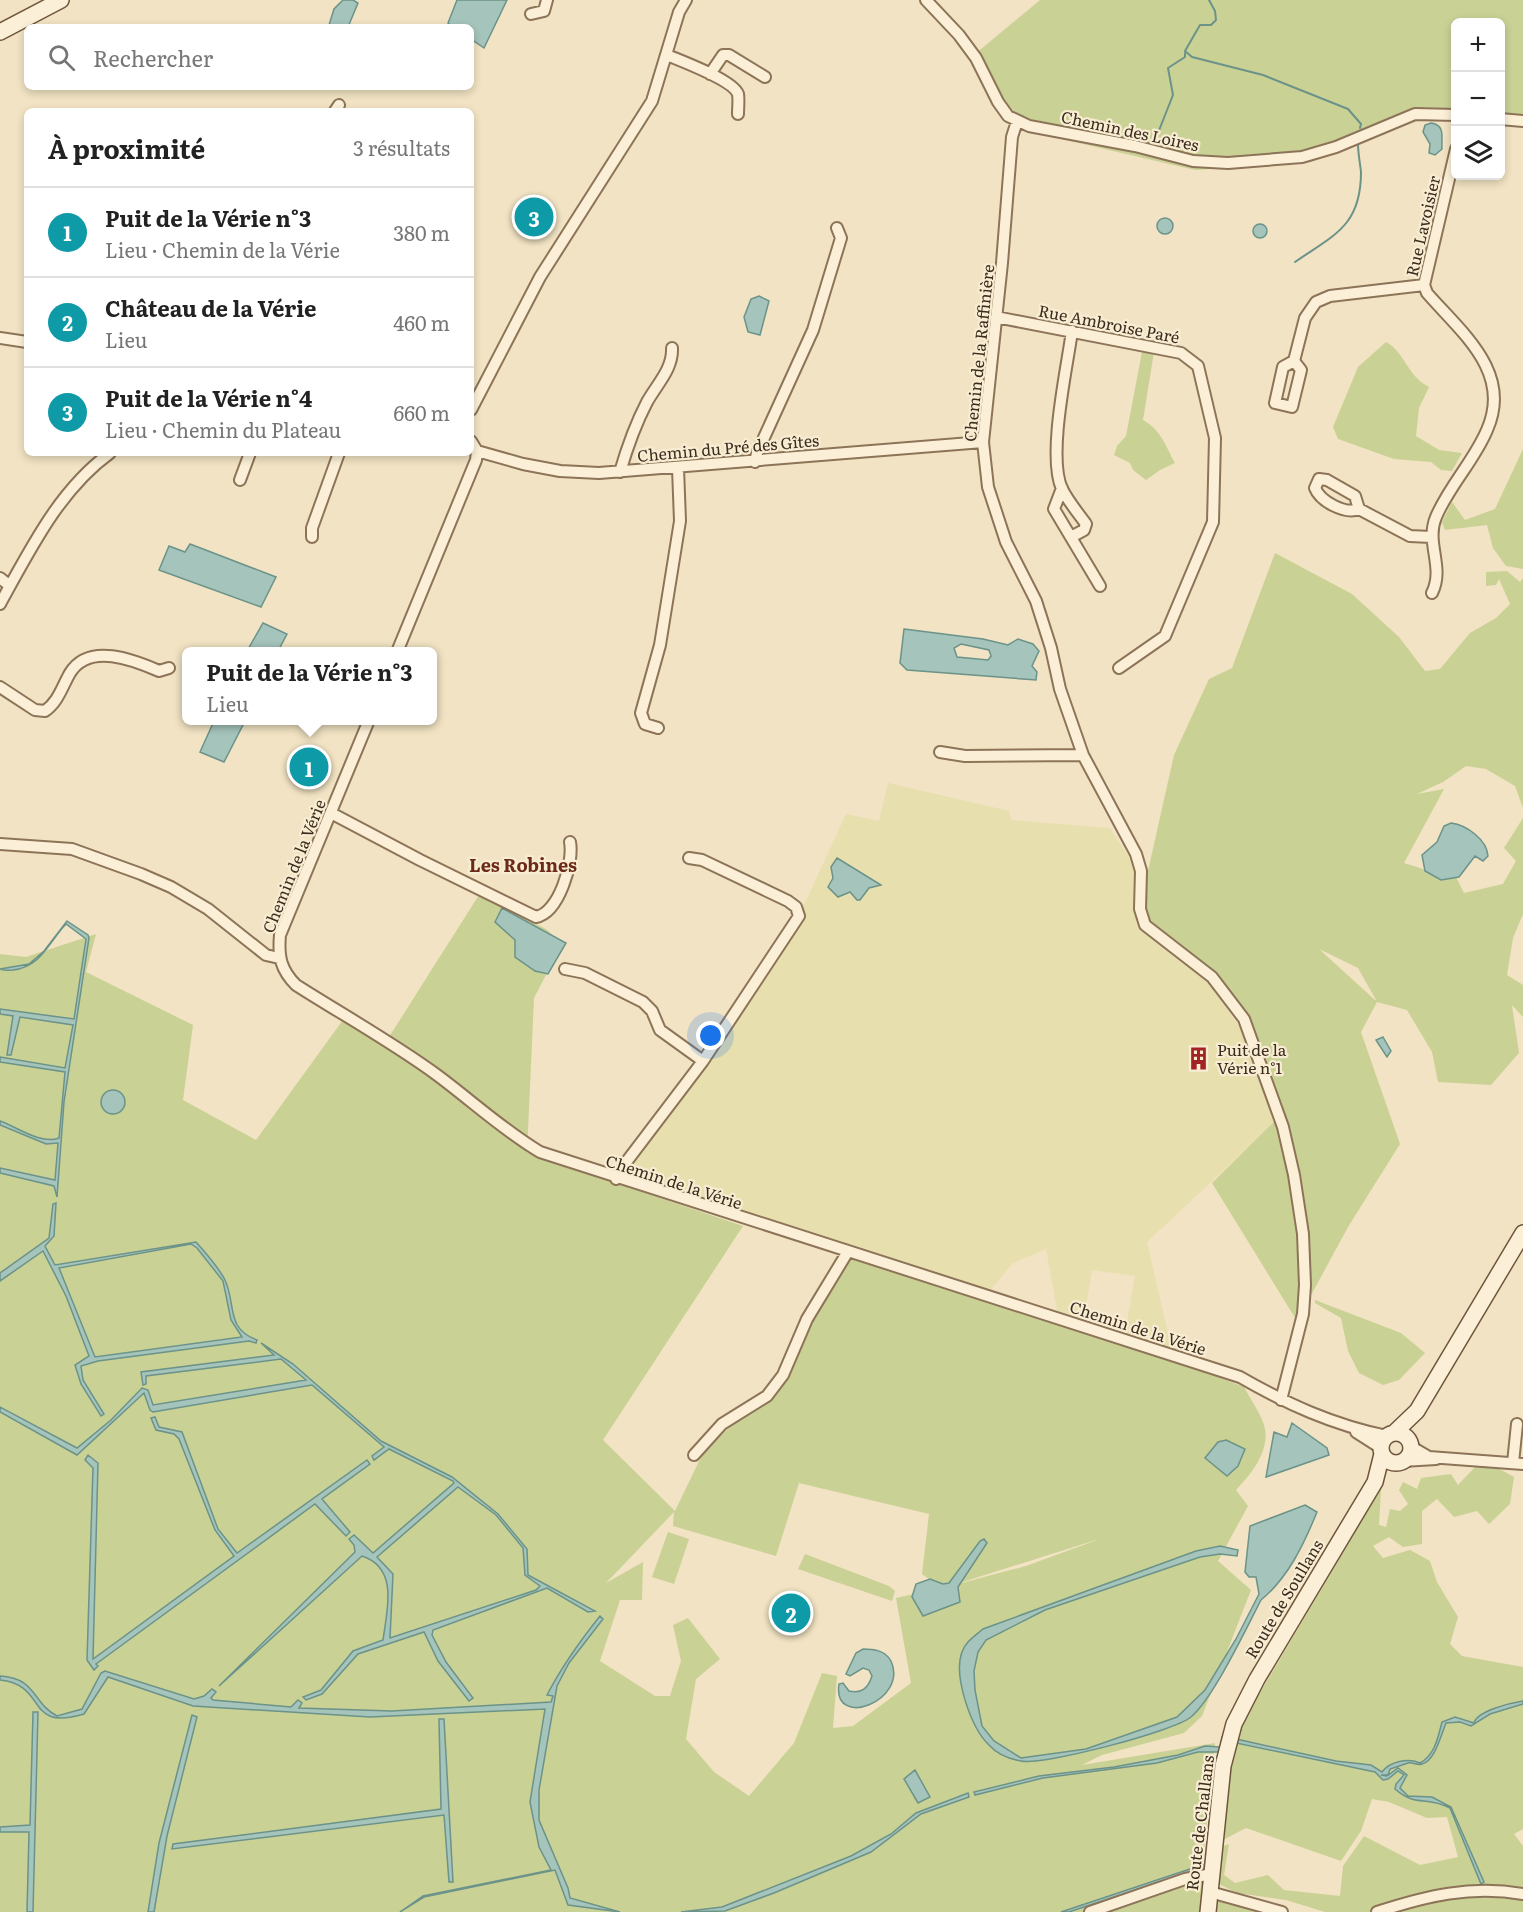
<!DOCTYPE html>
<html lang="fr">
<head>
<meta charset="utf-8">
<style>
	body { margin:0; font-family:Literata,serif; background:#f6f6f6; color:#222 }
	.controls { position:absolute; right:18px; top:18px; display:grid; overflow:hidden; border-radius:9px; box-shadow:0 3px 9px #0003 }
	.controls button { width:54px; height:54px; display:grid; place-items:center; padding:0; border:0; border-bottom:2px solid #e0e0e0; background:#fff; color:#222; font:30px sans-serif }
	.you { position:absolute; left:711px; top:1036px; width:21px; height:21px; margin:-15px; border:4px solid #fff; border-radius:50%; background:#1a73e8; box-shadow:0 0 0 9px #1a73e833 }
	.badge { display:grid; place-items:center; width:39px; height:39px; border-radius:50%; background:#a12324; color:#fff; font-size:20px; font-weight:700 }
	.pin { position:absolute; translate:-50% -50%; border:3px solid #fff; box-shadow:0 2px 6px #0006 }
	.popup { position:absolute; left:182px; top:647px; width:255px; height:78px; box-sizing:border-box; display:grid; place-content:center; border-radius:9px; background:#fff; filter:drop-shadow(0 2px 4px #0005); font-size:20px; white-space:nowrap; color:#767676 }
	.popup b { font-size:22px; color:#222 }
	.popup::after { content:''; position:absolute; left:50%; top:100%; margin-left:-12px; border:12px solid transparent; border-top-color:#fff }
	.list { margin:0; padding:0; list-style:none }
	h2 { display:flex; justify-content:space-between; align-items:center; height:78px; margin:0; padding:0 24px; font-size:26px }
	h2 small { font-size:20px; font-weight:400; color:#767676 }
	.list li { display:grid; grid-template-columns:39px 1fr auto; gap:18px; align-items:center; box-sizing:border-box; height:90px; padding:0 24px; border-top:2px solid #e0e0e0 }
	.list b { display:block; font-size:22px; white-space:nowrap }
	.list p { margin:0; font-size:20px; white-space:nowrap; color:#767676 }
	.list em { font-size:20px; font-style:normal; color:#767676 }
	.icon { flex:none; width:33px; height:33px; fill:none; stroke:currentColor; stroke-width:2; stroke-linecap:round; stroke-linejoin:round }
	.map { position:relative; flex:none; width:1523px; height:1912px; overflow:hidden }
	.search { position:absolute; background:#fff; box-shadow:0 3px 9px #0003; left:24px; top:24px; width:450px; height:66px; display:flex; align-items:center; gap:15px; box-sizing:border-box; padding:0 21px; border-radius:9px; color:#767676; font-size:22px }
	.panel { position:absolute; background:#fff; box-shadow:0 3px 9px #0003; left:24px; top:108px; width:450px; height:348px; border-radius:9px }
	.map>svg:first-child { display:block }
	.farmland { fill:#e8dfaf }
	.green { fill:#cad195; fill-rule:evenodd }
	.water { fill:#a5c4bb; stroke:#6b9389; stroke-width:1.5; fill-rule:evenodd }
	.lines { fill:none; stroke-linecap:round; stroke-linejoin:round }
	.stream { stroke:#6b9389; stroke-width:2 }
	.street-casing { stroke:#8d7458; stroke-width:14 }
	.secondary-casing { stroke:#6f553b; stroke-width:18 }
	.street { stroke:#fbf0d7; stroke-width:10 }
	.secondary { stroke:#fbf0d7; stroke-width:15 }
	.labels { text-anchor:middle; stroke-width:4.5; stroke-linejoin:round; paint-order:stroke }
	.street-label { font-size:16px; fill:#3c2c1d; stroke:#f8edd3 }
	.poi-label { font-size:16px; fill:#3c2c1d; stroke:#f8edd3; text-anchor:start }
	.neighbourhood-label { font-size:18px; font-weight:bold; fill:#6c2b19; stroke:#f8edd3 }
</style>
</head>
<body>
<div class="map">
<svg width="1523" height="1912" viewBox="0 0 1523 1912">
	<rect width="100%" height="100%" fill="#f1e3c3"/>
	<path class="farmland" d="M888 783 1009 811 1011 820 1110 828 1139 873 1137 926 1208 981 1242 1031 1277 1120 1147 1242 1173 1355 1124 1339 1135 1276 1092 1270 1084 1319 1058 1315 1046 1249 1013 1263 988 1293 621 1178 660 1129 805 903 846 814 879 821Z"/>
	<path class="green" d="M1040 0H1523V122L1501 121 1500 22H1456L1455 119H1416L1311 162 1195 170 1010 127 969 59Z
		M1386 342C1405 352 1407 376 1429 387L1419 408 1416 436 1439 450 1462 453 1452 471 1441 470 1431 462 1394 459 1338 439 1333 427 1358 367Z
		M1142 352H1154L1143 420C1162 431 1165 445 1175 463L1160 470 1146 480 1133 470 1130 463 1114 455 1117 446 1126 436Z
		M1523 449V569L1506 566 1493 548 1487 525 1445 530 1442 522 1452 502 1465 520 1495 509Z
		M1275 553 1352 594 1399 637 1425 671 1440 669 1470 633 1496 618 1510 604 1499 579 1496 585 1486 586V572L1507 571 1520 582 1523 578V808L1515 786 1486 769 1466 766 1443 782 1417 794 1444 789 1404 863 1433 872 1455 875 1464 893 1503 884 1516 861 1504 848 1523 818V914L1513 938 1507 975 1523 985V1017L1512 1005 1519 1053 1491 1085 1438 1082 1432 1052 1407 1010 1377 1002 1361 1032 1400 1144 1348 1227 1297 1321 1212 1183 1283 1113 1248 1021 1209 968 1145 920 1146 880 1174 755 1209 679 1232 668ZM1319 949 1358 968 1376 1000H1375Z
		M479 895 546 929 562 944 534 998 527 1153 743 1226 603 1440 675 1511 703 1453 733 1424 766 1404 848 1258 1182 1363 1244 1387C1250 1399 1263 1416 1265 1429 1269 1453 1251 1474 1236 1490L1248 1506 1218 1561 1251 1590 1202 1716 1184 1733 1102 1755 1082 1765 1215 1743 1203 1859V1894L1227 1904 1261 1912H0V954L26 957 96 934 86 972 193 1025 183 1100 256 1140 348 1013 389 1037ZM799 1483 929 1514 922 1574 941 1588 896 1598 911 1683 853 1726 833 1728 837 1676 822 1673 794 1743 749 1796 714 1772 686 1739 696 1679 720 1659 688 1618 673 1625 681 1661 670 1696H655L600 1661 620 1600H642L643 1562 606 1583 674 1512 673 1526 776 1556ZM1097 1540 1026 1566 950 1586 1096 1540Z
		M1315 1300 1401 1333 1425 1353 1399 1380 1383 1385 1359 1373 1348 1351 1341 1318 1315 1303Z
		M1494 1466 1514 1477 1510 1504 1489 1524 1477 1511 1454 1517 1437 1499 1422 1511V1544L1403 1547 1389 1537 1373 1546 1383 1558 1410 1550 1430 1561 1437 1582 1458 1617 1450 1644 1462 1656 1523 1667V1829L1514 1834 1523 1846V1912H1325L1286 1900 1237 1893 1219 1884 1217 1873 1223 1846 1229 1844 1224 1875 1235 1883 1268 1875 1284 1890 1340 1896 1343 1866 1364 1836 1420 1865 1458 1857 1447 1817 1427 1818 1389 1802 1372 1799 1361 1831 1341 1861 1246 1828 1221 1841 1232 1750 1245 1718 1381 1489 1379 1525 1386 1527 1390 1509 1400 1511 1408 1504 1399 1490 1403 1482 1417 1489 1421 1478 1451 1474 1458 1485 1475 1467Z
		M668 1532 689 1539 674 1584 652 1577Z
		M805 1554 889 1586 895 1591 892 1601 798 1569Z"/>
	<path class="water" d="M343 0H353L358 3 348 27 329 25 334 9Z
		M457 0H507L484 48 471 39V27H452L448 23Z
		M1431 123C1446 125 1441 138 1442 149L1435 155 1429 153 1430 144 1423 132 1425 125Z
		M1157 226a8 8 0 1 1 16 0a8 8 0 1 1-16 0Z
		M1253 231a7 7 0 1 1 14 0a7 7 0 1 1-14 0Z
		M759 296 769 301 760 335 748 332 744 317 751 299Z
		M190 544 276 577 261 607 159 570 169 546 185 552Z
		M263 623 287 634 278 651H247Z
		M904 629 983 639 1008 645 1018 639 1033 644 1039 651 1032 666 1037 672 1036 680 907 670 900 663ZM961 644 989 650 991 656 988 660 957 657 954 648Z
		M214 721H245L224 762 200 752Z
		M1451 823C1467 825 1487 840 1488 856L1483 861 1475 856 1459 877 1441 880 1425 871 1422 855 1437 842 1444 826Z
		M837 858 881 885 869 888 860 900H857L850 892 838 897 828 887 833 878 831 867Z
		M502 908 566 943 548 974 535 971 515 957V940L495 922Z
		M67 921 88 935 89 938 64 1102 57 1197 54 1186 0 1173V1168L55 1180 58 1143 46 1144 0 1125V1121C17 1127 41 1145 59 1138L65 1072 0 1062V1057L65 1068 73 1025 20 1017 11 1055H7L13 1016 0 1014V1009L74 1019 86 939 66 924C48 943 41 967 13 970 7 970 3 971 0 969L29 964 44 951Z
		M1383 1037 1391 1051 1387 1057 1376 1040Z
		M101 1102a12 12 0 1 1 24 0a12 12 0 1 1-24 0Z
		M56 1203 54 1236 45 1246 55 1265 196 1242C205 1252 217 1266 224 1278 237 1302 224 1328 257 1340L256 1343 249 1341 98 1361 81 1366 83 1380 104 1414 101 1416 81 1384 75 1365 89 1356 66 1296 43 1251 0 1281V1273L49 1238 53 1204ZM191 1244 197 1248 223 1281 231 1320 242 1337 95 1357 59 1268Z
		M261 1343 293 1364 381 1441 452 1477 498 1514 527 1549 528 1575 595 1611 588 1612 547 1588 433 1630 432 1635 446 1662 473 1698 469 1701 438 1661 424 1632 358 1654 322 1694 306 1700 303 1697 321 1690 353 1651 383 1640C387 1610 399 1568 362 1556L219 1686 355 1552 354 1545 349 1539 354 1535 373 1553 454 1483 453 1481 389 1449 374 1460 372 1456 384 1447 312 1385 153 1412 150 1410 144 1393 77 1455 0 1412V1407L77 1448 111 1420 142 1388 148 1390 153 1405 306 1380 281 1359 146 1376V1384L143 1385 141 1372 274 1355ZM458 1487 496 1515 523 1548 525 1575 540 1586 536 1590 390 1638 393 1574 377 1557Z
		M155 1417 159 1427 182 1432 218 1529 237 1553 367 1460 370 1464 322 1499 350 1532 346 1536 315 1504 96 1664 98 1666 94 1670 87 1660 93 1468 85 1460 88 1455 98 1463 93 1659 234 1556 215 1530 179 1439 174 1434 156 1430 151 1418Z
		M1292 1423 1327 1448 1329 1455 1266 1477 1274 1432 1287 1437Z
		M1226 1440 1245 1449 1238 1466 1227 1476 1205 1458 1218 1442Z
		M1305 1505 1317 1512C1304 1544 1288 1578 1261 1600 1246 1629 1214 1697 1191 1717 1175 1731 1042 1766 1021 1761 1009 1759 997 1754 989 1745 971 1728 953 1676 962 1652 965 1642 975 1636 983 1629L1196 1551 1220 1546 1238 1550 1237 1556 1220 1554 1200 1557 1045 1610 986 1640 978 1652 974 1671 975 1690 982 1726 994 1741 1021 1758 1086 1749 1177 1717 1205 1690 1236 1639 1259 1594 1256 1577H1249L1245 1572 1250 1526Z
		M984 1539 987 1543 958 1587 960 1602 923 1616 912 1597 916 1584 930 1579 943 1584 949 1583 980 1541Z
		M600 1616 603 1619 569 1663 557 1686 539 1790V1820L568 1888 570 1898 620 1912 568 1905 555 1870 424 1897 400 1912 423 1896 551 1870 539 1847 530 1802 545 1709 370 1717 193 1706 108 1677 84 1714C24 1732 49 1685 0 1680V1676C37 1678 32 1703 57 1716L82 1709 101 1673 105 1671 194 1699 204 1696 212 1689 216 1692 211 1698 213 1700 291 1707 298 1700 302 1703 299 1708 392 1711 551 1702 553 1696 547 1695C562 1666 580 1641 600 1616Z
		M863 1649C873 1649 885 1650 891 1661 909 1701 832 1730 839 1684L843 1683 849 1691C862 1694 868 1688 872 1676L869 1670 863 1668 850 1676 846 1674 856 1653Z
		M1523 1701V1704L1490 1714 1471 1726 1460 1722 1446 1723C1441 1735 1435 1761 1422 1764 1418 1766 1413 1762 1408 1763 1402 1765 1396 1767 1390 1769L1388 1775H1381L1387 1776 1398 1768 1407 1775 1400 1788 1408 1796 1432 1797 1451 1807 1484 1882 1481 1884 1450 1808C1425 1795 1417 1808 1395 1789L1396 1784 1404 1775 1398 1771 1388 1779 1383 1780 1375 1772 1236 1743V1739L1336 1761 1371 1765 1382 1772C1390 1761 1408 1758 1420 1763 1435 1755 1438 1737 1442 1722L1455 1717 1474 1723C1477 1711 1510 1703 1523 1701Z
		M33 1712H38L33 1912H27L29 1832H0V1827L30 1825Z
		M192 1715 197 1717 167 1836 154 1912H148L159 1843Z
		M439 1719H444L453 1882H449L444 1815 172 1849 173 1844 441 1809Z
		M1222 1737H1224L1207 1866 1069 1912H1061L1205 1864 1220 1752H1198L1157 1763 1043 1778 975 1795 974 1792 1039 1776 1114 1767 1178 1755 1205 1746 1220 1747Z
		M915 1770 930 1797 918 1803 904 1779Z
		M968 1793 969 1797 921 1814 871 1852 774 1893 725 1911 681 1912 722 1907 851 1856 891 1834 916 1813Z"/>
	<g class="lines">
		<path class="stream" d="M1209 0 1215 11 1216 20 1211 25H1200L1185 51 1192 57 1263 75 1348 109 1361 124 1360 128
			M1156 138 1173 95 1168 68 1185 57V53
			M1295 262C1334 235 1361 226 1361 172 1360 163 1358 153 1358 144"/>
		<defs>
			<path id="street" d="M926 0 959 35 976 58 998 102 1008 116 1029 126 1135 146 1193 161 1228 163 1302 157 1336 147 1415 114 1456 115
				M531 14 544 11 547 0
				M667 55C681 61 733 80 738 94 739 100 738 108 738 114
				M710 74 723 55H729L765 77
				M335 111 339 105
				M1500 119 1523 121
				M1017 121 1012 137 1002 263 983 442 988 487 1006 542 1036 601 1051 648 1060 689 1083 755 1136 854 1141 871 1140 909 1145 925 1212 977 1244 1019 1283 1127 1294 1175 1303 1234 1305 1285 1303 1314 1281 1400
				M996 317 1181 353 1198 366 1215 438 1213 522 1165 636 1119 668
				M0 338 27 342
				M1294 361 1301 370 1292 407 1275 403 1283 367 1294 361 1305 318 1316 302 1330 296 1424 285
				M471 410 540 277 652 101 679 12 686 0
				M477 451 523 464 560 471 599 473 983 442
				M755 462 757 453 813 330 841 238 837 228
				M620 472C627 448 635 425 647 402 657 384 673 369 672 348
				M240 480 250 453
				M1062 488 1054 509 1100 586
				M1359 509C1345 515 1320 501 1315 488L1319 479 1327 480 1355 496 1359 509 1410 536 1431 537
				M312 537V528L339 453
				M1071 537 1084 530 1086 524C1078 513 1068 501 1062 489 1047 456 1067 368 1072 331
				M0 578 10 586
				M1432 593C1445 567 1425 543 1436 517 1449 486 1474 461 1487 430 1513 372 1461 332 1427 293L1424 285 1456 149
				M0 604C30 550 59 490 110 453
				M397 652 476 460 477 451 471 441
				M0 687 35 710 45 711C58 702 62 687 70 673 89 642 134 660 159 671L169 668
				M369 720 280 935C278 957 281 970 296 985 343 1015 392 1042 437 1075 472 1101 503 1130 540 1152L1240 1377C1287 1404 1333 1425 1387 1436
				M658 728 645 724 641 713 660 645 680 521 678 468
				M940 752 965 756 1083 755
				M331 813 420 860 536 917C559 913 574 862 570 842
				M0 844 72 849 141 874 171 887 208 909 266 955 279 958
				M565 969 585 973 643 1002 652 1011 660 1030 703 1061
				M616 1179 624 1165 703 1061 799 916 796 907 788 901 702 860 689 858
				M1356 1432 1381 1448
				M1410 1446 1429 1457 1523 1464
				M694 1455 722 1424 767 1396 783 1375 807 1319 847 1253
				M1402 1461 1436 1459
				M1513 1463 1517 1424
				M1210 1892 1282 1912
				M1090 1912 1185 1879 1212 1874
				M1377 1912C1426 1896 1471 1885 1523 1894"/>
			<path id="secondary" d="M0 32 61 0
				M1394 1433 1417 1411 1523 1233
				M1381 1448a15 15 0 1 1 30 0a15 15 0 1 1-30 0Z
				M1208 1912 1223 1766 1234 1724 1257 1679 1375 1482 1382 1454"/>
		</defs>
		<use href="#street" class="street-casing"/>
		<use href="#secondary" class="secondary-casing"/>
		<use href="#street" class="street"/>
		<use href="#secondary" class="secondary"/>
	</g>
	<defs>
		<symbol id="building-bare" viewBox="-9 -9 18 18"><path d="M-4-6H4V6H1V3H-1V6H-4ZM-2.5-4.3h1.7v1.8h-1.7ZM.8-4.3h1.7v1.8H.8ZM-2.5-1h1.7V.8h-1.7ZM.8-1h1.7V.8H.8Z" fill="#a12324" stroke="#f8edd3" stroke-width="2.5" paint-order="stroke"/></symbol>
	</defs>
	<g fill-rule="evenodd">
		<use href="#building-bare" x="1182" y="1042" width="33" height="33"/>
	</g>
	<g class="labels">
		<g class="street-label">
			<text transform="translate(1130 131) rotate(12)" y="6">Chemin des Loires</text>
			<text transform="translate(1423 226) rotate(-77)" y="6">Rue Lavoisier</text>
			<text transform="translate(1109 324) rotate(11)" y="6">Rue Ambroise Paré</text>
			<text transform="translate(979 353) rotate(-84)" y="6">Chemin de la Raffinière</text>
			<text transform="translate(728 448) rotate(-5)" y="6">Chemin du Pré des Gîtes</text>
			<text transform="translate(294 866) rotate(-68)" y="6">Chemin de la Vérie</text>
			<text transform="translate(674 1182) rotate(18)" y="6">Chemin de la Vérie</text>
			<text transform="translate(1138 1328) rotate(18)" y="6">Chemin de la Vérie</text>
			<text transform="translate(1284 1599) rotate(-59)" y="6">Route de Soullans</text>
			<text transform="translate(1200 1823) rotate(-83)" y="6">Route de Challans</text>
		</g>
		<g class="poi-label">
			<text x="1217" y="1056">Puit de la<tspan x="1217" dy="18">Vérie n°1</tspan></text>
		</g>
		<g class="neighbourhood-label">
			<text x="523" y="872">Les Robines</text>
		</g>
	</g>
</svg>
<div class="controls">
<button>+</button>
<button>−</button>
<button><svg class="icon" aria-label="layers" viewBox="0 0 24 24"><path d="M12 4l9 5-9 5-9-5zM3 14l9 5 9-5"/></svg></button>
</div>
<div class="you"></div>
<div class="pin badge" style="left:309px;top:767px;background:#0f9aa8">1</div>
<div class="popup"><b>Puit de la Vérie n°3</b>Lieu</div>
<div class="pin badge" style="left:791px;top:1613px;background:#0f9aa8">2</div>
<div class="pin badge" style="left:534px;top:217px;background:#0f9aa8">3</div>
<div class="search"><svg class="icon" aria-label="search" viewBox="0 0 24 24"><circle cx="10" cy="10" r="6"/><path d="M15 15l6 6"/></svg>Rechercher</div>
<section class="panel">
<h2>À proximité<small>3 résultats</small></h2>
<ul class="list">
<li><span class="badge" style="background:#0f9aa8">1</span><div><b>Puit de la Vérie n°3</b><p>Lieu · Chemin de la Vérie</p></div><em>380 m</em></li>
<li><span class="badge" style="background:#0f9aa8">2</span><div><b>Château de la Vérie</b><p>Lieu</p></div><em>460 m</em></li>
<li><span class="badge" style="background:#0f9aa8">3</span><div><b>Puit de la Vérie n°4</b><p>Lieu · Chemin du Plateau</p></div><em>660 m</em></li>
</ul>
</section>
</div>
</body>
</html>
